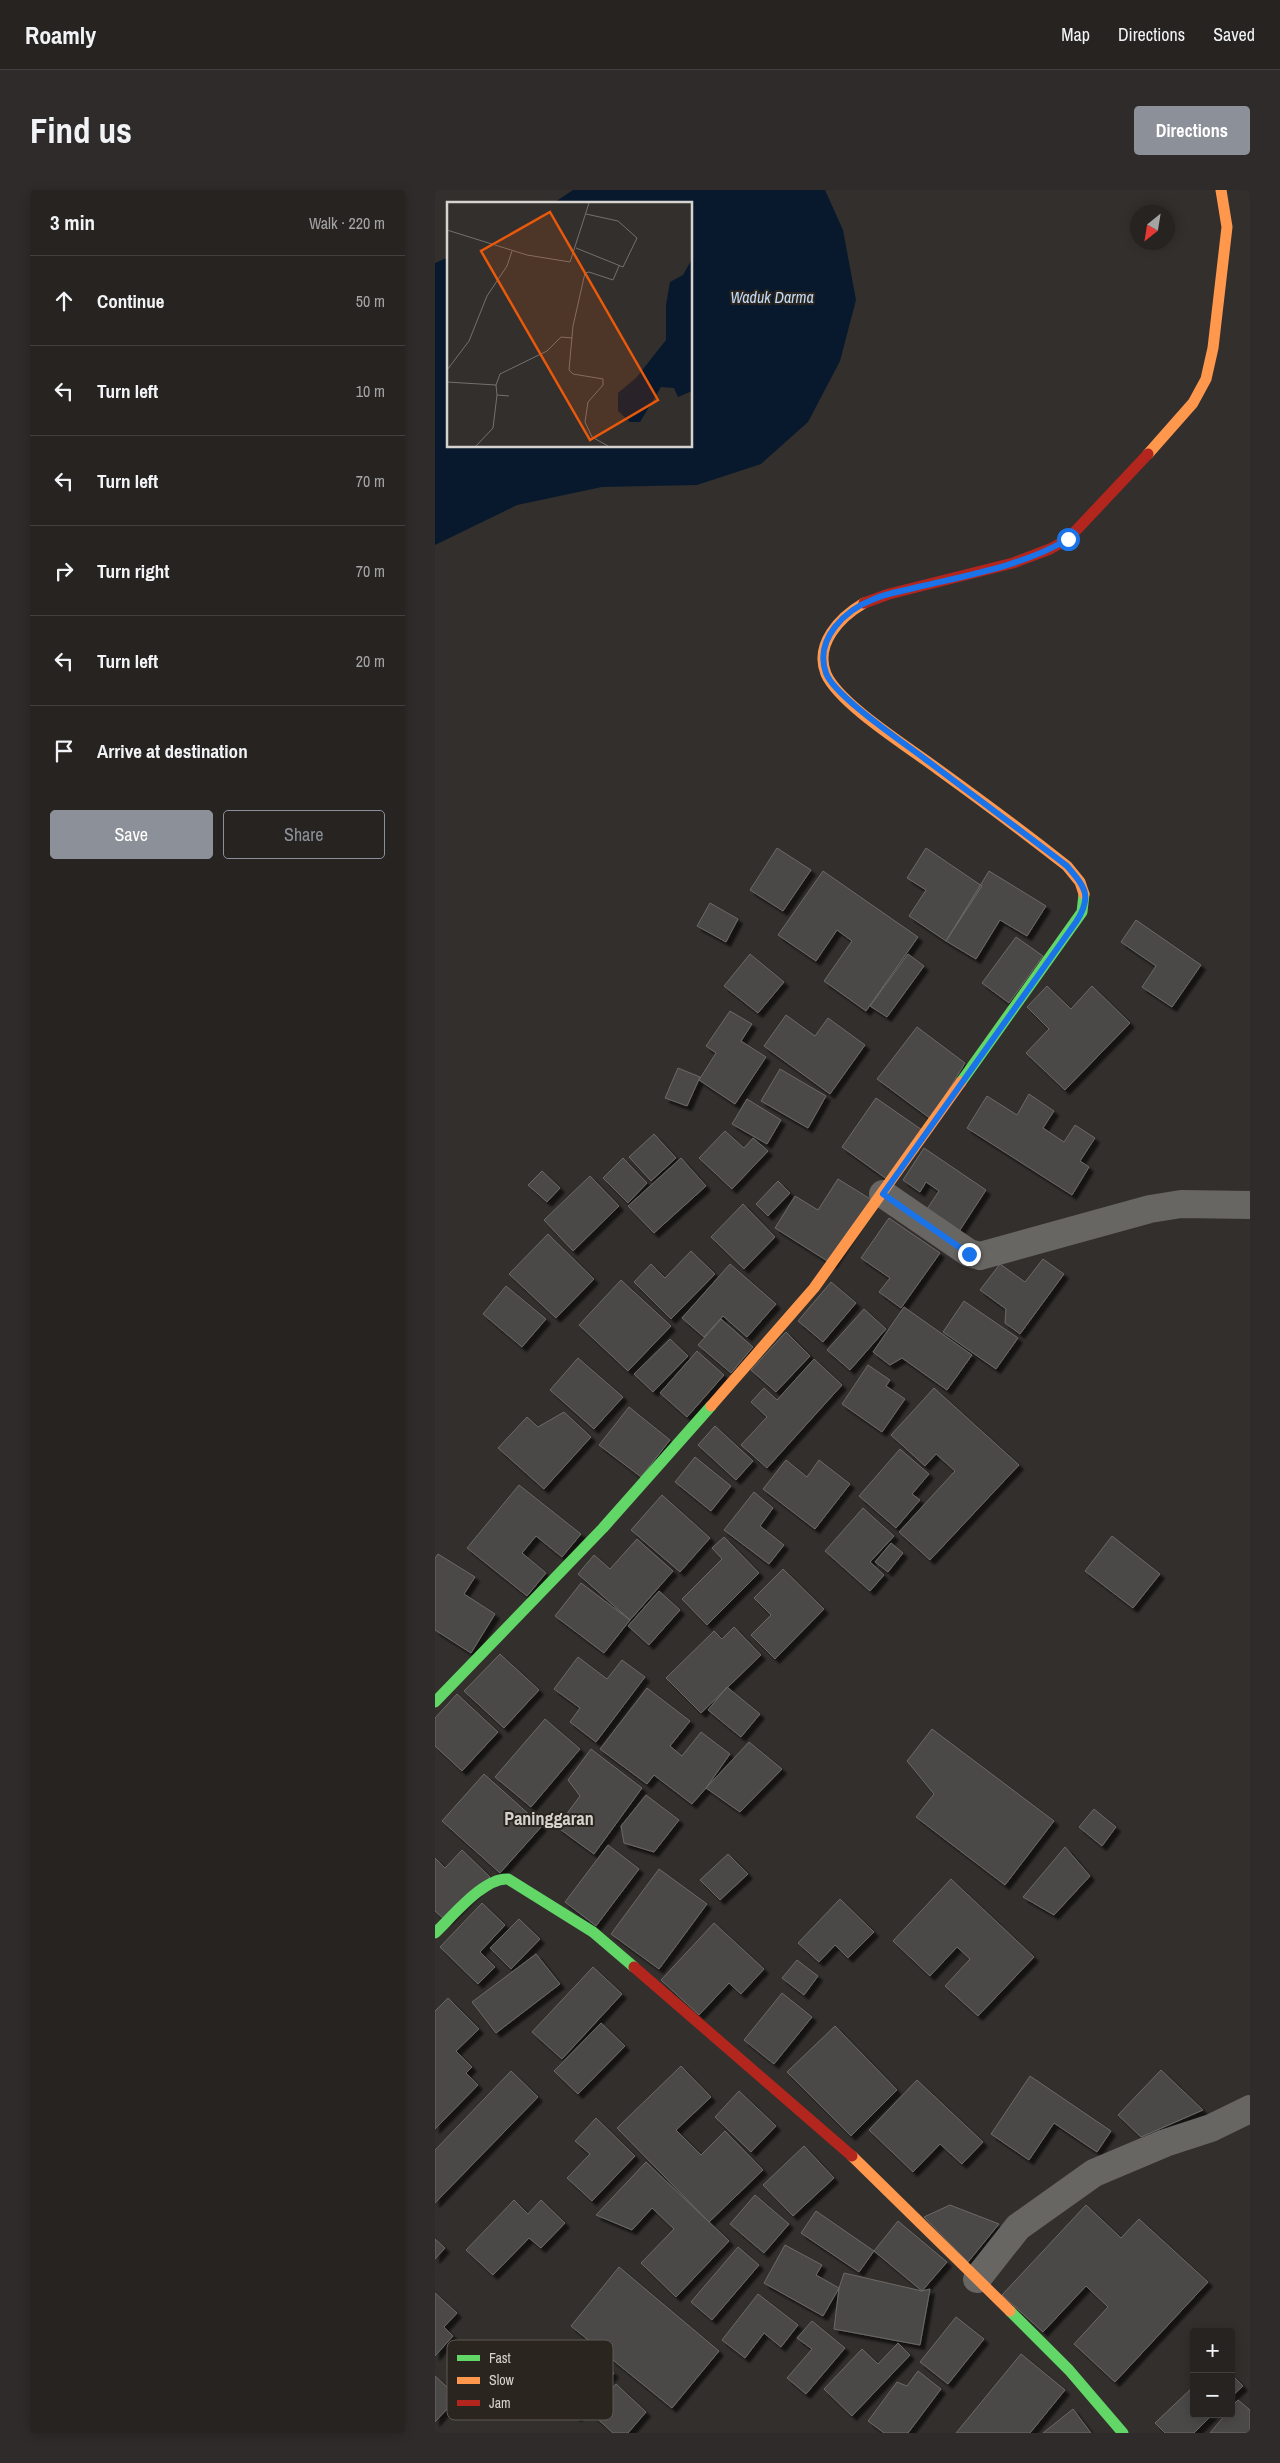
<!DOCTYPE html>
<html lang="en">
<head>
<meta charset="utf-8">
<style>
	body { margin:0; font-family:"Archivo Narrow",sans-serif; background:#2e2b2a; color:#f1f3f6 }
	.controls { position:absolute; right:15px; bottom:15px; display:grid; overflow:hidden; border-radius:5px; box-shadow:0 2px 12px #0003 }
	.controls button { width:45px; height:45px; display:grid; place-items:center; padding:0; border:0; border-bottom:1px solid #42403f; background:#262321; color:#f1f3f6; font:25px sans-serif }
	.compass { position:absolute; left:695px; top:15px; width:45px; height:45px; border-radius:50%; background:#262321; box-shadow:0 2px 12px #0003; rotate:210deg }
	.stop { position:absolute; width:15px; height:15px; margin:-11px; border:4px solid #1a73e8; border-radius:50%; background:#fff }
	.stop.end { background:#1a73e8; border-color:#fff; box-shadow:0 1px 5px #0008 }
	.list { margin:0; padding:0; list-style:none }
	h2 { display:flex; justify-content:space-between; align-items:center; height:65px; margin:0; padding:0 20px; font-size:21px }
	h2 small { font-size:16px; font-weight:400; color:#a4a4a5 }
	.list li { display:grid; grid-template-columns:32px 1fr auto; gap:15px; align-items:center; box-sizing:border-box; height:90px; padding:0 20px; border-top:1px solid #42403f }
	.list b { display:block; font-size:19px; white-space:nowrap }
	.list em { font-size:16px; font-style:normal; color:#a4a4a5 }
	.actions { display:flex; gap:10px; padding:15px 20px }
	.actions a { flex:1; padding:11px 0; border:1px solid #8c9099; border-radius:5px; text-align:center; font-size:18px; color:#8c9099 }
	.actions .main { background:#8c9099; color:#fff }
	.icon { flex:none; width:28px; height:28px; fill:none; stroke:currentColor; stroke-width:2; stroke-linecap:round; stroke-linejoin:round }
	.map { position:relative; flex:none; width:815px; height:2243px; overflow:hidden; border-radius:5px }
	header { display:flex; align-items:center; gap:30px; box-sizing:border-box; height:70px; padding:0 25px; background:#262321; border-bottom:1px solid #42403f }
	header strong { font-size:24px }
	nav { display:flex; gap:28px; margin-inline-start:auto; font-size:18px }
	.intro { display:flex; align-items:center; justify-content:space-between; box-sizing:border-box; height:120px; padding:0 30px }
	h1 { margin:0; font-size:35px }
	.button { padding:12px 22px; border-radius:5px; background:#8c9099; color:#fff; font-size:18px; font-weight:700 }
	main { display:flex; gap:30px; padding:0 30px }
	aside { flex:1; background:#262321; border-radius:5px; box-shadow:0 2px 12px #0003 }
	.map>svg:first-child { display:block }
	.water { fill:#08192d }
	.building { fill:#4c4a47; stroke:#6b6966; filter:url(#shadow) }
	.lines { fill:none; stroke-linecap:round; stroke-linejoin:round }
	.street { stroke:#686663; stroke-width:28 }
	.fast { stroke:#63d668; stroke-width:11 }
	.slow { stroke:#ff974d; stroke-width:11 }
	.jam { stroke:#b3261e; stroke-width:11 }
	.route { stroke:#1a73e8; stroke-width:6 }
	.labels { text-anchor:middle; stroke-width:4; stroke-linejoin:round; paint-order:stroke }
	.water-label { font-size:16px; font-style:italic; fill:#c2dbf8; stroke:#2b251f }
	.quarter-label { font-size:18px; font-weight:bold; fill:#d6d2ce; stroke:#2b251f }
	.inset-road { fill:none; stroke:#74706d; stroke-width:1 }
	.view { fill:#e8590c; fill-opacity:0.15; stroke:#e8590c; stroke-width:2.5 }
	.inset-edge { fill:none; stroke:#d6d2ce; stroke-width:2.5 }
	.key { fill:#2b251f; stroke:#5e5954; stroke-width:1 }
	.key-label { font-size:14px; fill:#d6d2ce }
</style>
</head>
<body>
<header>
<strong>Roamly</strong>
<nav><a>Map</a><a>Directions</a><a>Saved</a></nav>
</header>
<div class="intro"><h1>Find us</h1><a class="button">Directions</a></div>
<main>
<aside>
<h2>3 min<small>Walk · 220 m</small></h2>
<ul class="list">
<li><svg class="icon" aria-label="ahead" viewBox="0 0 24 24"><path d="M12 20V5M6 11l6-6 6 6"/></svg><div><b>Continue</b></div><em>50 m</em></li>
<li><svg class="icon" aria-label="left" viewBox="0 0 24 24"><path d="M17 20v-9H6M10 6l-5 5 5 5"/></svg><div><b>Turn left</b></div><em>10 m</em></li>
<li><svg class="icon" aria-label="left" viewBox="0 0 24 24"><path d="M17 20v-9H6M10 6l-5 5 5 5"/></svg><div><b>Turn left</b></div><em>70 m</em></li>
<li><svg class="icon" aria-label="right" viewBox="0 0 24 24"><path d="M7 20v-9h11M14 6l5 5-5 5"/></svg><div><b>Turn right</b></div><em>70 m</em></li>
<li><svg class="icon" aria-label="left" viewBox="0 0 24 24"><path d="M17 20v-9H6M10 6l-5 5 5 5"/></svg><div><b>Turn left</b></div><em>20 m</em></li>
<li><svg class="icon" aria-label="arrive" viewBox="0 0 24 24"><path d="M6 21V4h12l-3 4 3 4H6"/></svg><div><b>Arrive at destination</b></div></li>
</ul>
<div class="actions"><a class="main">Save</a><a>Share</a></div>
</aside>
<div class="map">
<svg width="815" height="2243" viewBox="0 0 815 2243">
	<defs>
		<filter id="shadow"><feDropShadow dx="4.5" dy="4.5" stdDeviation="1" flood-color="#0009"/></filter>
	</defs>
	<rect width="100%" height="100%" fill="#322f2c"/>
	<path class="water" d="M138 0H390L408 40 421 110 405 171 373 232 326 274 262 295 167 297 82 315 0 355V73L14 67V256H256V14H117Z"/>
	<path class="building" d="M342 658 376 680 348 721 315 700Z
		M491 658 547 696 511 751 474 726 491 700 472 688Z
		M388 681 483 747 431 821 389 791 417 751 402 740 381 771 343 745Z
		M554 681 611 716 592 746 565 730 541 769 511 751Z
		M275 713 303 729 291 752 262 736Z
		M701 730 766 775 737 817 707 797 721 776 686 752Z
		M581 747 608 766 574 813 547 793Z
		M315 764 349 792 323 823 289 796Z
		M473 764 489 776 452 827 435 816Z
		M612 796 636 819 657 796 695 833 630 900 591 863 614 839 592 817Z
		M295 821 317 834 306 851 331 867 300 914 264 890 281 863 271 856Z
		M351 825 380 846 393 828 430 855 395 904 329 856Z
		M482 837 530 873 496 929 442 889Z
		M243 878 265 887 252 916 230 908Z
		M345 879 391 906 373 938 326 911Z
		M594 904 619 921 608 938 629 952 640 935 660 948 645 971 654 977 637 1005 532 938 552 906 582 925Z
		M441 908 487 940 453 990 407 957Z
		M312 909 346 930 332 954 297 934Z
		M290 941 309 958 318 948 333 961 297 999 264 968Z
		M219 944 241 968 216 991 194 967Z
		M489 958 551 1000 523 1043 490 1022 504 1001 491 992 485 1002 468 990Z
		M188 968 212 993 193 1013 168 988Z
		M246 968 271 996 219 1043 193 1016Z
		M107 981 125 998 112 1012 93 995Z
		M155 986 184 1016 138 1061 109 1030Z
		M403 989 437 1010 397 1074 340 1038 360 1006 383 1020Z
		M343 991 355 1003 333 1026 321 1014Z
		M308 1014 340 1047 309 1079 276 1047Z
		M454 1028 505 1063 466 1118 444 1102 455 1088 426 1068Z
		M113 1044 159 1089 121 1128 74 1084Z
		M256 1061 280 1084 236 1129 199 1092 216 1074 230 1088Z
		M608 1069 629 1084 585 1144 570 1133 571 1119 545 1100 565 1074 590 1092Z
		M295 1074 341 1114 312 1147 288 1126 269 1147 247 1128Z
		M186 1090 236 1136 193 1181 144 1135Z
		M396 1092 421 1113 388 1152 363 1131Z
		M71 1096 111 1129 87 1157 48 1124Z
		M529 1111 583 1148 561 1179 508 1142Z
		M469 1117 537 1165 512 1200 467 1168 455 1175 438 1162Z
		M429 1119 451 1139 415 1180 392 1160Z
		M286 1129 318 1157 296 1183 263 1155Z
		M351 1142 375 1166 341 1202 316 1180Z
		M235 1149 253 1166 218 1202 199 1184Z
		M262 1161 289 1185 252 1227 225 1203Z
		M143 1168 188 1207 159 1239 115 1200Z
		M379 1169 407 1195 332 1278 306 1255 332 1227 316 1212 329 1198 342 1210Z
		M433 1175 455 1190 451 1196 470 1209 447 1242 407 1214Z
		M499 1198 584 1275 495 1370 464 1342 520 1281 501 1264 490 1276 456 1245Z
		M194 1217 235 1250 206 1287 164 1255Z
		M129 1222 156 1247 109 1299 63 1258 92 1227 103 1237Z
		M280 1236 318 1271 301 1290 263 1255Z
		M465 1259 494 1284 477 1304 485 1310 461 1338 424 1306Z
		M260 1267 296 1296 276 1321 240 1292Z
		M351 1270 372 1287 384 1270 415 1294 380 1339 328 1299Z
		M84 1295 146 1344 127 1367 101 1346 87 1363 111 1383 92 1406 32 1358Z
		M319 1302 338 1318 325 1336 349 1355 334 1374 289 1340Z
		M227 1305 275 1348 245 1382 196 1340Z
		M428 1318 459 1346 435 1372 449 1385 435 1401 390 1361Z
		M677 1346 725 1384 698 1418 650 1381Z
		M289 1347 324 1383 272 1435 247 1409 287 1369 277 1358Z
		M202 1349 238 1381 195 1430 143 1384 159 1365 175 1379Z
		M456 1353 468 1363 453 1382 440 1372Z
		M3 1364 40 1387 29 1404 60 1424 36 1463 0 1440V1368Z
		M348 1379 389 1419 340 1469 316 1445 336 1425 319 1408Z
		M146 1393 195 1430 169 1463 120 1426Z
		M224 1401 245 1420 214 1455 193 1436Z
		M299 1437 326 1465 266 1523 231 1488 279 1441 287 1449Z
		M65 1464 104 1500 69 1538 29 1501Z
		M143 1467 172 1489 187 1470 210 1487 161 1552 135 1532 145 1518 119 1499Z
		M292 1497 325 1524 306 1547 273 1520Z
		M212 1498 255 1531 235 1556 247 1566 266 1542 295 1564 271 1598 257 1614 219 1585 212 1594 165 1559Z
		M22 1504 63 1542 27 1581 0 1556V1528Z
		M110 1529 145 1559 96 1617 60 1587Z
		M497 1539 619 1631 570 1695 481 1627 499 1604 472 1571Z
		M314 1552 347 1579 305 1622 271 1598Z
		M156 1559 207 1598 159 1664 122 1637 145 1606 133 1590Z
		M49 1584 107 1636 65 1683 7 1631Z
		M211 1605 244 1630 219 1662 189 1653 186 1636Z
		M659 1619 681 1637 667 1656 644 1637Z
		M173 1655 204 1679 161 1736 130 1712Z
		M630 1657 655 1686 619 1725 588 1707Z
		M27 1660 55 1687 11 1731 0 1721V1668L10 1678Z
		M293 1664 313 1684 285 1710 265 1690Z
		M224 1679 272 1714 224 1779 176 1744Z
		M516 1689 599 1767 543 1826 510 1796 535 1769 522 1757 495 1786 458 1751Z
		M405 1709 439 1742 413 1768 400 1755 384 1772 363 1753Z
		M47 1713 70 1735 45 1762 60 1777 43 1794 5 1757Z
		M84 1729 105 1749 76 1779 55 1758Z
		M279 1733 329 1779 306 1804 294 1793 264 1825 226 1790Z
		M101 1764 125 1794 61 1843 37 1812Z
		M362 1770 383 1786 369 1805 347 1788Z
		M158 1777 187 1804 127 1869 97 1842Z
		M347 1803 377 1827 339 1874 309 1850Z
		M13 1808 44 1839 21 1861 37 1877 31 1883 43 1895 0 1939V1821Z
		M166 1833 190 1856 143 1904 119 1881Z
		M400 1836 462 1900 416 1946 352 1882Z
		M246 1876 276 1907 241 1940 266 1965 290 1941 328 1980 274 2032 182 1938Z
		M726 1880 768 1920 706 1947 683 1925Z
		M76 1881 103 1907 0 2013V1960Z
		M595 1886 676 1941 662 1962 619 1933 594 1970 556 1944Z
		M482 1890 548 1952 527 1974 505 1954 478 1982 434 1940Z
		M304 1901 341 1936 316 1962 280 1927Z
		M161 1928 200 1966 157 2011 132 1988 155 1964 140 1951Z
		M369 1956 399 1988 358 2026 328 1995Z
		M211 1972 294 2051 241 2107 206 2073 239 2039 217 2018 197 2040 161 2025Z
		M320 2005 354 2034 329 2063 295 2034Z
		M79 2010 93 2024 106 2010 130 2033 106 2058 94 2048 58 2085 31 2060Z
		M515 2015 564 2034 533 2072 489 2027Z
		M651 2015 686 2048 704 2029 773 2092 680 2192 639 2154 673 2117 651 2096 608 2142 567 2105Z
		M381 2021 439 2061 424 2082 366 2043Z
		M463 2031 512 2072 487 2101 439 2061Z
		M0 2049 10 2058 0 2069Z
		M350 2055 387 2075 381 2085 404 2098 388 2126 329 2093Z
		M303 2057 324 2075 277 2130 256 2112Z
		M184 2077 284 2161 237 2218 136 2136Z
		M409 2083 487 2101 495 2099 485 2155 399 2139 404 2098Z
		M0 2103 22 2123 9 2137 18 2146 0 2166Z
		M323 2104 363 2135 346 2157 329 2143 310 2168 287 2150Z
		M521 2127 549 2149 513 2194 485 2172Z
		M377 2131 410 2158 371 2204 352 2188 377 2159 362 2148Z
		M463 2153 475 2165 417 2226 389 2199 427 2159 443 2174Z
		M148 2157 179 2183 142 2227 111 2202Z
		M586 2164 630 2200 595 2243H521Z
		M483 2181 506 2199 473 2243H449L433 2231 462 2192 472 2196Z
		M796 2184 808 2196 796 2207Z
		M0 2186 23 2207 0 2232Z
		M181 2194 211 2222 193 2243H178L156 2223Z
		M759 2196V2224H778L759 2243H730L720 2233Z
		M803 2210 815 2220V2243H775L791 2224H796V2217Z
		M638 2219 656 2243H608Z"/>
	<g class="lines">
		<path class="street" d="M448 1004 534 1063 545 1066 715 1019 746 1014 815 1015
			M542 2089 583 2037 659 1983 730 1953 776 1938 815 1919"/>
		<path class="fast" d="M526 892 647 722 649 704
			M0 1512 168 1338 276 1216
			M0 1743C17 1727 49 1687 73 1689L158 1742 199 1777
			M575 2121 634 2180 688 2243"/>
		<path class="slow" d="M713 264 758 213 771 189 778 158 792 37 786 0
			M429 413C405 427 379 454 391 484 405 515 475 558 504 580 547 611 590 643 632 676L645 692 649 704
			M276 1216 379 1098 526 892
			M417 1966 575 2121"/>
		<path class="jam" d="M429 413 454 404 578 373 615 359 633 349 713 264
			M199 1777 417 1966"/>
	</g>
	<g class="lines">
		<path class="route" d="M534 1064 448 1004 641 732C658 706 650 697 632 676 585 640 538 605 490 569 469 553 399 506 391 483 379 449 410 420 439 409 452 403 468 401 483 397 533 385 588 376 633 349"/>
	</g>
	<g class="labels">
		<g class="water-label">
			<text x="337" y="113">Waduk Darma</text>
		</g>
		<g class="quarter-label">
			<text x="114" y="1635">Paninggaran</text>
		</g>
	</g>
	<g transform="translate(12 12)">
		<rect width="245" height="245" fill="#322f2c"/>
		<path d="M245 57V189L231 195 227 186 214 185 193 220H183L171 209V191L189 176 219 138V103L223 80 236 73Z" fill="#08192d"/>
		<path class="inset-road" d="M0 28 80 53 123 60 142 1M129 46 176 65 190 36 171 19 139 12M0 168 22 139 40 94 60 64 65 49M0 180 49 183 53 172 100 149 114 135 125 136M49 183 50 193 62 194M29 244 46 226 50 193M161 244 145 235 138 220 141 200 156 183V177L126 172 122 168 126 124 138 71 142 70 166 78 172 64"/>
		<path class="view" d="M103 10 211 198 143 238 34 49Z"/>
		<rect width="245" height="245" class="inset-edge"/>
	</g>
	<rect x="12" y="2150" width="166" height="80" rx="8" class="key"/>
	<rect x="22" y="2165" width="23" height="6" fill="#63d668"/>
	<rect x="22" y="2187" width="23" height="7" fill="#ff974d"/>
	<rect x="22" y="2210" width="23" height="6" fill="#b3261e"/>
	<g class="key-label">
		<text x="54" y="2173">Fast</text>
		<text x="54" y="2195">Slow</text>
		<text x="54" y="2218">Jam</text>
	</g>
</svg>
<div class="controls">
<button>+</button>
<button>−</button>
</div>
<svg class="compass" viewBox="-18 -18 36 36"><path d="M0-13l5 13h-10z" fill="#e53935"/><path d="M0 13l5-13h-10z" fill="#a4a4a5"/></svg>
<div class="stop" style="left:633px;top:349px"></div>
<div class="stop end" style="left:534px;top:1064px"></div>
</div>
</main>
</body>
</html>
